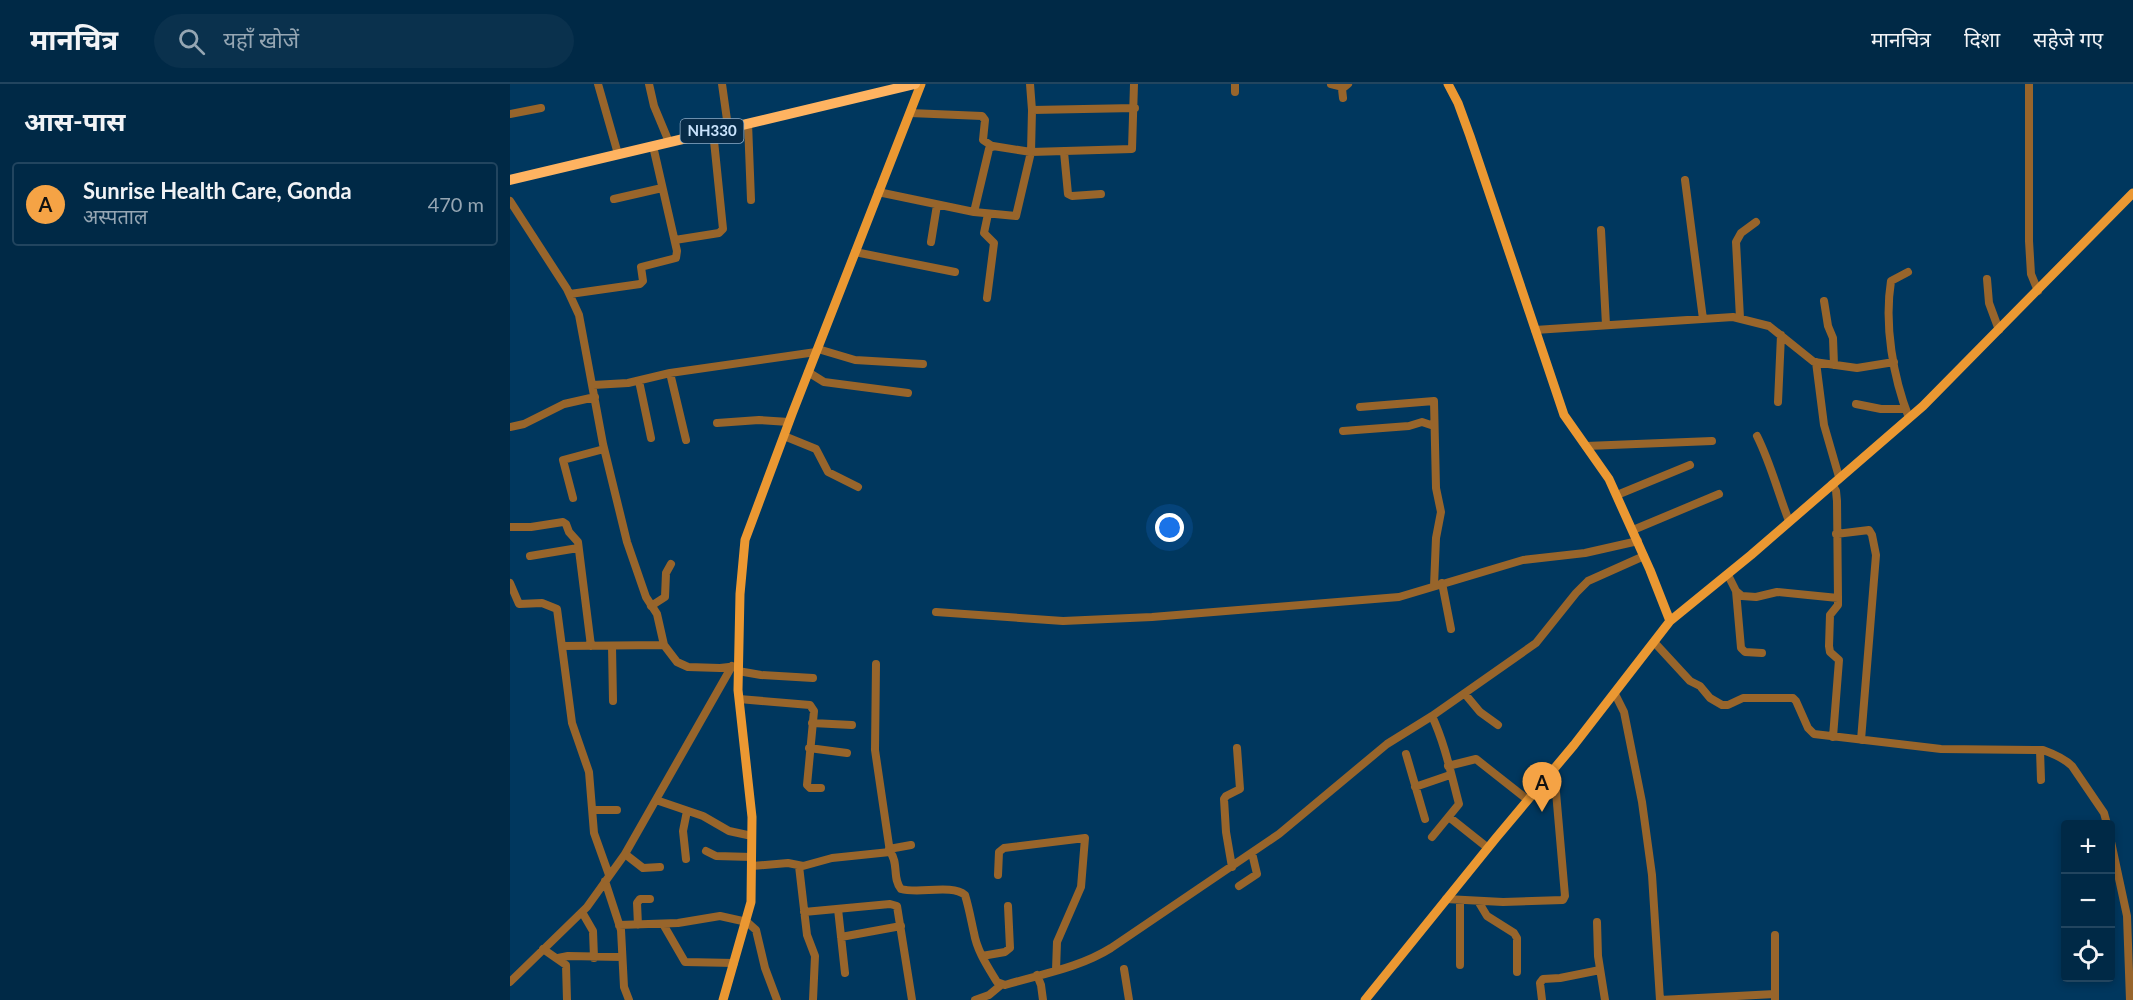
<!DOCTYPE html>
<html lang="hi">
<head>
<meta charset="utf-8">
<style>
	body { margin:0; font-family:Lato,"Noto Sans Devanagari",sans-serif; background:#0a314d; color:#f1f3f6 }
	.controls { position:absolute; right:18px; bottom:18px; display:grid; overflow:hidden; border-radius:6px; box-shadow:0 3px 9px #0003 }
	.controls button { width:54px; height:54px; display:grid; place-items:center; padding:0; border:0; border-bottom:2px solid #22455f; background:#002946; color:#f1f3f6; font:30px sans-serif }
	.you { position:absolute; left:660px; top:444px; width:21px; height:21px; margin:-15px; border:4px solid #fff; border-radius:50%; background:#1a73e8; box-shadow:0 0 0 9px #1a73e833 }
	.badge { display:grid; place-items:center; width:39px; height:39px; border-radius:50%; background:#f5a345; color:#111; font-size:20px; font-weight:700 }
	.pin { position:absolute; translate:-50% -50px; filter:drop-shadow(0 2px 3px #0008) }
	.pin::after { content:''; position:absolute; top:32px; width:21px; height:18px; background:inherit; clip-path:polygon(0 0,100% 0,50% 100%) }
	.list { margin:0; padding:0; list-style:none }
	h2 { display:flex; justify-content:space-between; align-items:center; height:78px; margin:0; padding:0 24px; font-size:26px }
	h2 small { font-size:20px; font-weight:400; color:#95a6b3 }
	.list li { display:grid; grid-template-columns:39px 1fr auto; gap:18px; align-items:center; box-sizing:border-box; height:84px; margin:0 12px 12px; padding:0 12px; border:2px solid #22455f; border-radius:6px }
	.list b { display:block; font-size:22px; white-space:nowrap }
	.list p { margin:0; font-size:20px; white-space:nowrap; color:#95a6b3 }
	.list em { font-size:20px; font-style:normal; color:#95a6b3 }
	.icon { flex:none; width:33px; height:33px; fill:none; stroke:currentColor; stroke-width:2; stroke-linecap:round; stroke-linejoin:round }
	.map { position:relative; flex:none; width:1623px; height:916px; overflow:hidden }
	header { display:flex; align-items:center; gap:36px; box-sizing:border-box; height:84px; padding:0 30px; background:#002946; border-bottom:2px solid #22455f }
	header strong { font-size:28px }
	nav { display:flex; gap:33px; margin-inline-start:auto; font-size:21px }
	.search { width:420px; height:54px; background:#0a314d; display:flex; align-items:center; gap:15px; box-sizing:border-box; padding:0 21px; border-radius:33px; color:#95a6b3; font-size:22px }
	main { display:flex }
	aside { flex:1; background:#002946 }
	.map>svg:first-child { display:block }
	.lines { fill:none; stroke-linecap:round; stroke-linejoin:round }
	.minor { stroke:#98652b; stroke-width:8 }
	.major { stroke:#eb9832; stroke-width:9 }
	.highway { stroke:#feb361; stroke-width:10 }
	.labels { text-anchor:middle; stroke-width:4.5; stroke-linejoin:round; paint-order:stroke }
	.shield { fill:#082c49; stroke:#8facc6; stroke-width:1.5 }
	.shield-label { font-size:15px; font-weight:bold; fill:#c9e3fc }
</style>
</head>
<body>
<header>
<strong>मानचित्र</strong>
<div class="search"><svg class="icon" aria-label="search" viewBox="0 0 24 24"><circle cx="10" cy="10" r="6"/><path d="M15 15l6 6"/></svg>यहाँ खोजें</div>
<nav><a>मानचित्र</a><a>दिशा</a><a>सहेजे गए</a></nav>
</header>
<main>
<aside>
<h2>आस-पास<small></small></h2>
<ul class="list">
<li><span class="badge">A</span><div><b>Sunrise Health Care, Gonda</b><p>अस्पताल</p></div><em>470 m</em></li>
</ul>
</aside>
<div class="map">
<svg width="1623" height="916" viewBox="0 0 1623 916">
	<rect width="100%" height="100%" fill="#00375e"/>
	<g class="lines">
		<path class="minor" d="M88 0 108 70
			M139 0 144 22 159 58
			M212 0 218 43
			M821 0 833 3
			M1519 0V157L1521 190 1528 207
			M725 8V0
			M833 14 832 5 838 0
			M522 26 625 24
			M400 29 472 32 475 36 473 56 482 62
			M0 30 31 24
			M238 39 241 116
			M554 68 558 110 562 112 591 110
			M1175 96 1193 235
			M368 108 464 128 506 132 521 68 622 65 624 0
			M104 115 152 104
			M0 117 57 205 69 231 93 360 117 458 136 513 147 530 154 561 167 578 178 583 210 584 228 582
			M464 128 479 65 483 62 521 68 522 26 520 0
			M1091 146 1096 241
			M165 156 209 149 213 145 203 47
			M421 158 427 121
			M345 168 445 188
			M1398 188 1381 197C1374 241 1383 293 1399 334
			M1477 195 1479 219 1489 246
			M60 210 130 200 133 197 131 183 166 174 167 167 143 62
			M477 214 484 159 474 149 478 130
			M1314 217 1318 242 1323 254 1324 281
			M1230 234 1226 158 1231 149 1246 138
			M1025 246 1223 233 1259 242 1304 278 1347 284 1384 278
			M308 265 345 276 413 280
			M1306 278 1314 341 1329 393
			M298 288 314 298 398 309
			M160 289 176 356
			M129 297 141 354
			M83 301 118 299 160 289 306 268
			M1268 318 1271 251
			M1346 320 1371 325H1395
			M850 323 924 317 926 404 931 428 926 454 924 502
			M207 339 249 336 279 338
			M0 343 14 340 54 320 85 313
			M833 347 899 342 912 338 924 342
			M274 352 306 365 318 388 348 403
			M1247 352C1261 380 1268 409 1279 437
			M1076 362 1202 357
			M1322 400 1326 407 1327 417 1328 514V521L1320 531 1319 562 1320 568 1329 576 1323 653
			M1107 411 1180 381
			M63 414 53 376 94 365
			M0 443H21L53 438 56 440 59 448 68 458 81 562
			M1123 446 1209 410
			M1326 450 1359 446 1362 451 1366 471 1351 656
			M20 472 68 464
			M1218 491 1226 507 1232 512 1246 513 1267 508 1328 514
			M0 499 9 520 32 519 47 525 62 639 79 688 84 749 99 791
			M932 499 941 545
			M1226 507 1231 564 1235 568 1252 569
			M141 522 155 513 156 489 161 480
			M426 528 553 537 642 533 889 513 1013 476 1075 469 1128 457
			M1144 558 1180 597 1190 602 1200 614 1212 621H1218L1233 614H1283L1286 617 1298 644 1304 650 1431 665 1533 666C1544 670 1554 674 1562 682L1594 729 1597 740
			M52 562 154 561
			M102 562 103 617
			M366 580 365 666 380 768
			M228 587 251 591 303 594
			M955 610 970 628 988 641
			M1105 610 1114 628 1132 718 1142 791 1150 916
			M229 615 300 621 304 627 297 701 300 704H311
			M922 632C935 660 941 690 949 720L922 753
			M302 639 342 641
			M299 664 337 669
			M1530 666 1531 696
			M896 670 915 735
			M938 682 966 675 1018 716
			M905 703 940 691
			M146 716 193 732 219 747 242 752
			M83 726H107
			M939 733 978 764
			M1600 753 1617 832 1620 916
			M379 765 401 761
			M196 767 206 772 242 773
			M115 770 133 784 150 783
			M176 775 173 747 177 727
			M242 782 278 779 293 782 322 774 380 768C389 778 382 795 391 805 409 810 442 800 455 811 459 824 461 836 464 849 467 867 478 883 487 898L495 901C531 890 569 884 601 864L769 750 877 660 922 632 1026 559 1066 509 1078 497 1134 472
			M289 782 297 851 305 872 303 916
			M722 783 716 748 714 715 716 712 730 705 727 664
			M488 791 489 768 494 764 575 754 571 803 547 858 546 886
			M95 797 111 846 114 903 119 916
			M729 802 747 790 742 769
			M936 815 993 818 1053 816 1055 812 1044 685
			M968 817 977 832 1004 849 1007 854V888
			M328 825 335 889
			M72 828 83 847 84 874
			M294 828 380 820 387 822 402 916
			M1087 838 1088 872 1095 916
			M153 840 175 878 224 879
			M109 841 168 839 210 832 237 838 246 846 255 884 267 916
			M128 841 127 819 130 815H140
			M1265 851V916
			M331 853 391 842
			M33 865 56 881 57 916
			M472 872 495 868 500 864 498 822
			M48 874 58 872 112 873
			M950 881V816
			M614 885 619 916
			M527 891 531 901 533 916
			M0 898 77 823 115 770 222 582
			M465 916 479 911 491 901
			M1032 916 1030 899 1033 895 1050 894 1090 886
			M1150 916 1265 910"/>
		<path class="major" d="M938 0 948 19 960 52 1054 331 1099 395 1140 486 1160 537
			M213 916 241 818 242 733 228 606 230 510 235 456 282 330 411 0
			M855 916 986 754 1064 661 1160 537 1241 471 1413 322 1623 109"/>
		<path class="highway" d="M0 96 405 0"/>
	</g>
	<g class="labels">
		<rect class="shield" x="170.5" y="35" width="63" height="24" rx="4.5"/>
		<g class="shield-label">
			<text x="202" y="52">NH330</text>
		</g>
	</g>
</svg>
<div class="controls">
<button>+</button>
<button>−</button>
<button><svg class="icon" aria-label="locate" viewBox="0 0 24 24"><circle cx="12" cy="12" r="6"/><path d="M12 2v4M12 18v4M2 12h4M18 12h4"/></svg></button>
</div>
<div class="you"></div>
<div class="pin badge" style="left:1032px;top:728px">A</div>
</div>
</main>
</body>
</html>
